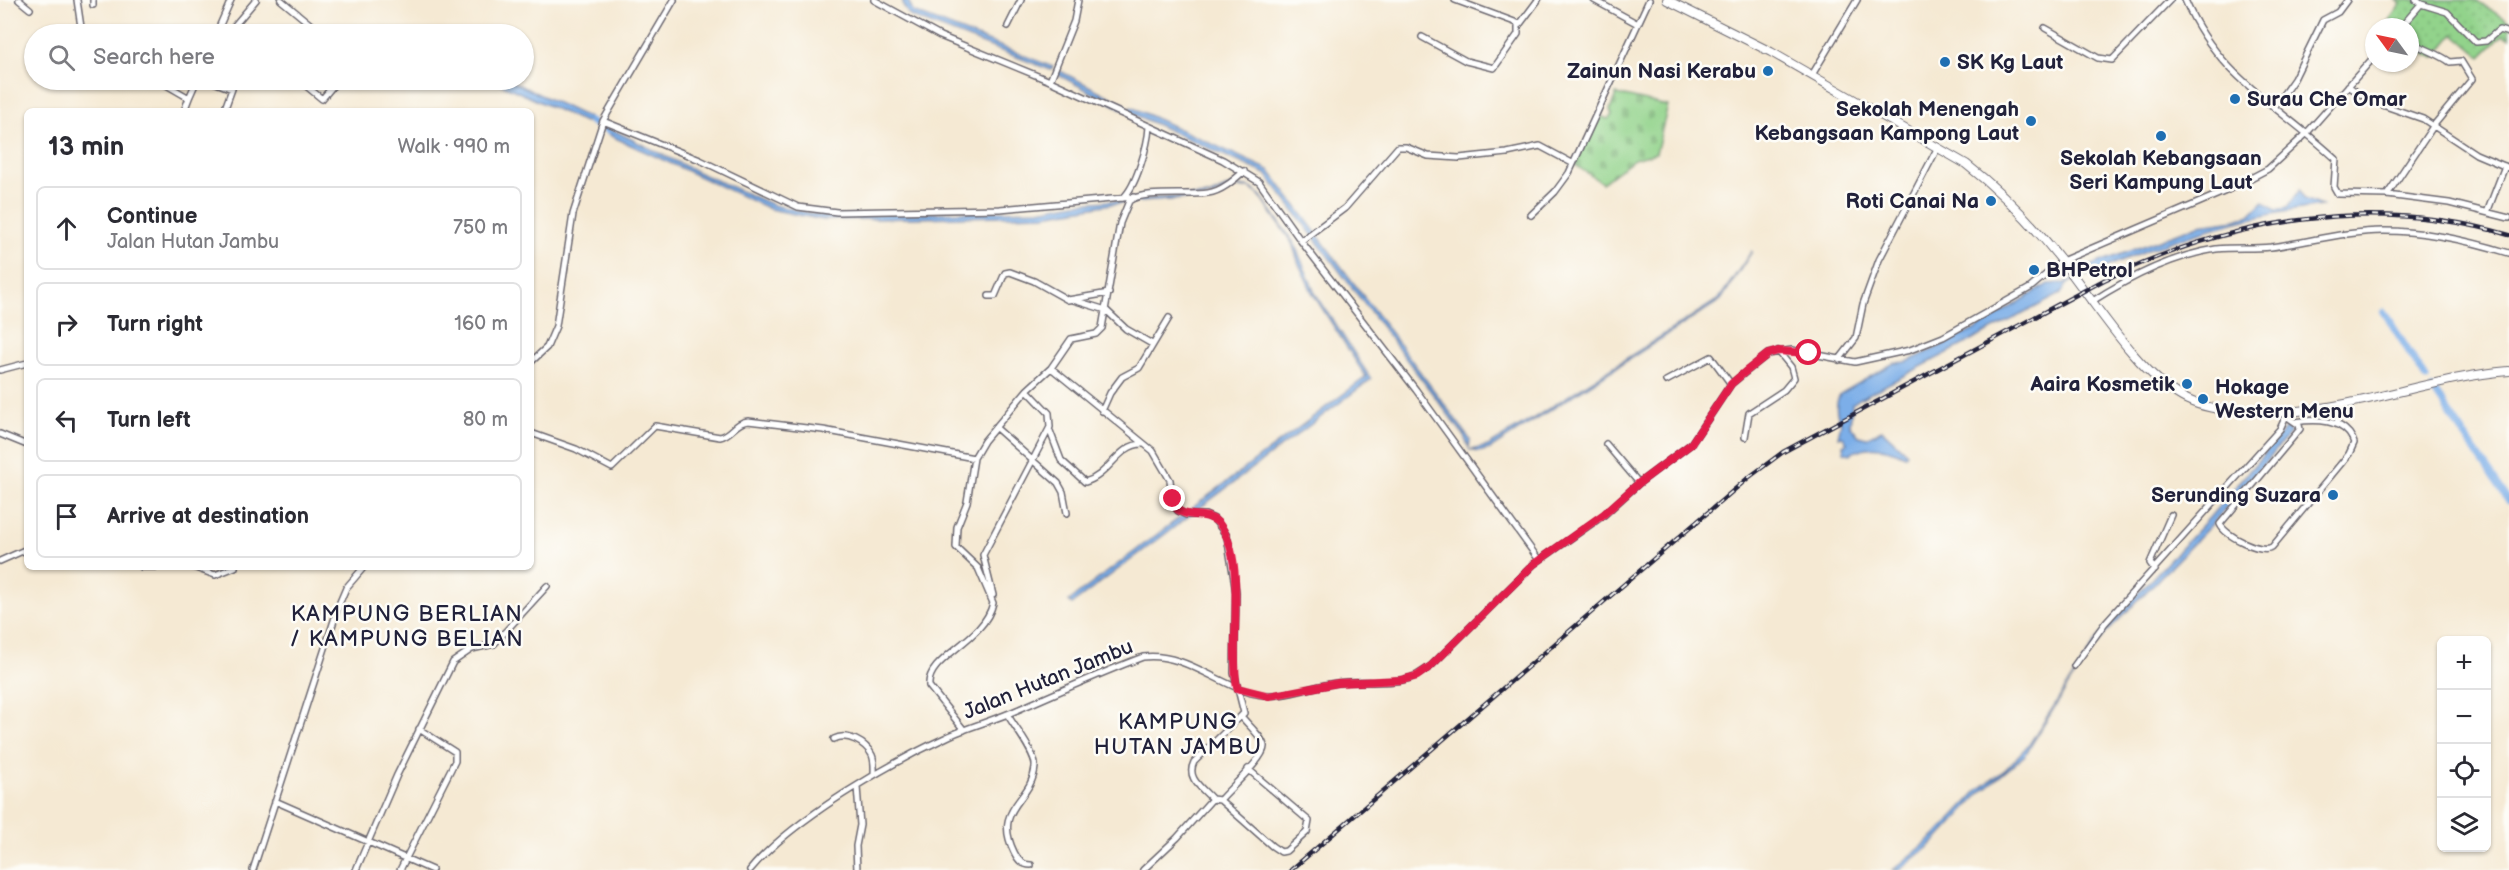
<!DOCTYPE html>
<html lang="en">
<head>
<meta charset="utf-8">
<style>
	body { margin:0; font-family:"Balsamiq Sans",sans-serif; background:#f7f7f7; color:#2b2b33 }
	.controls { position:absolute; right:18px; bottom:18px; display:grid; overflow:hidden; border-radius:9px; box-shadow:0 2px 4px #0004 }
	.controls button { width:54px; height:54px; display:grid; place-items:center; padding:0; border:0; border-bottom:2px solid #e1e1e2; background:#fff; color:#2b2b33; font:30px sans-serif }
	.compass { position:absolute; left:2365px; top:18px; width:54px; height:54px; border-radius:50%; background:#fff; box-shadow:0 2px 4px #0004; rotate:303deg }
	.stop { position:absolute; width:18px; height:18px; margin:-14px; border:4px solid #e11d48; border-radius:50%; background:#fff }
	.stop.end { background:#e11d48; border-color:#fff; box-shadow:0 2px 6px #0008 }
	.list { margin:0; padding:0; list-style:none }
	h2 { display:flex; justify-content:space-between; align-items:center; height:78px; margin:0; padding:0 24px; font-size:26px }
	h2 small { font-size:20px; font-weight:400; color:#7c7c81 }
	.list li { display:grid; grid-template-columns:39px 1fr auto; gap:18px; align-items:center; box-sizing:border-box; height:84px; margin:0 12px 12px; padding:0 12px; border:2px solid #e1e1e2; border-radius:9px }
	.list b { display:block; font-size:22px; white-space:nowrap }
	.list p { margin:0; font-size:20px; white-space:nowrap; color:#7c7c81 }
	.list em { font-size:20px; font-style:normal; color:#7c7c81 }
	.icon { flex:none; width:33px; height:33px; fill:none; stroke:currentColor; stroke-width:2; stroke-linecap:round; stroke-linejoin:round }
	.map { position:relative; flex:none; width:2509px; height:870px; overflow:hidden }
	.search { position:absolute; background:#fff; box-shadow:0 2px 4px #0004; left:24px; top:24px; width:510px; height:66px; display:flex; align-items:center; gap:15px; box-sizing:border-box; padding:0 21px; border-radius:33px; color:#7c7c81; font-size:22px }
	.panel { position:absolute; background:#fff; box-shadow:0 2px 4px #0004; left:24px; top:108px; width:510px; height:462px; border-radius:9px }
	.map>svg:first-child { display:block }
	.grass { fill:url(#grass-dots); stroke:#5a7a63; stroke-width:1.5 }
	.cemetery { fill:url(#cemetery-stones); stroke:#5a7a63; stroke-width:1.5 }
	.water { fill:#7baee8; stroke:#4e6892; stroke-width:1.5 }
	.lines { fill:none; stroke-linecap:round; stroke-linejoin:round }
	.canal { stroke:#7baee8; stroke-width:7 }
	.street-casing { stroke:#6c6870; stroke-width:8 }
	.secondary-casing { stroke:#6c6870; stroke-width:10 }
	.street { stroke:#fff; stroke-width:5 }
	.secondary { stroke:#fff; stroke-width:8 }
	.rail-casing { stroke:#22223b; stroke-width:4.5 }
	.rail { stroke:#fdfcf7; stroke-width:2; stroke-dasharray:7; stroke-linecap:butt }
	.route { stroke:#e11d48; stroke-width:8 }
	.poi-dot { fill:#1f6fb2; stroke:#fdfcf7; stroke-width:2 }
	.labels { text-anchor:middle; stroke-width:5; stroke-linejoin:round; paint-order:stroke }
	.poi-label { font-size:21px; font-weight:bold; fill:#22223b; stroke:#fdfcf7; text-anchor:end }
	.street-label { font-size:21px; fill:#22223b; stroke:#fdfcf7 }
	.neighbourhood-label { font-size:22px; letter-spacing:1.5px; fill:#22223b; stroke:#fdfcf7 }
</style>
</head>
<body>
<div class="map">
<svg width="2509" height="870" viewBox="0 0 2509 870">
	<defs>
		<pattern id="grass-dots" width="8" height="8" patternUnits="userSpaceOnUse" patternTransform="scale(1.5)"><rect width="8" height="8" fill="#92d38b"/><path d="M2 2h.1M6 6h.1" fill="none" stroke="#7eb579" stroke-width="1.8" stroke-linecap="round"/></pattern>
		<pattern id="cemetery-stones" width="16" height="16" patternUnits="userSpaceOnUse" patternTransform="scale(1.5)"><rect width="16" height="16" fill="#92d38b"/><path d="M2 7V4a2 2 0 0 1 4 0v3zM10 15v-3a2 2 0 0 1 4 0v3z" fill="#7eb579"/></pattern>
	</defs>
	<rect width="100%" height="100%" fill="#fdfcf7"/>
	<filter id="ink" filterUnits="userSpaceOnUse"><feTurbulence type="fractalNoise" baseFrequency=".0167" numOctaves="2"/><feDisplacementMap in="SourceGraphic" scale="12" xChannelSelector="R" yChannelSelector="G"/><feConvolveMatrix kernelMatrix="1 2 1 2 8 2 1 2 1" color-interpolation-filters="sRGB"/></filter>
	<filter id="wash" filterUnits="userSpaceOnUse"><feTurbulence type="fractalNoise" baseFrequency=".008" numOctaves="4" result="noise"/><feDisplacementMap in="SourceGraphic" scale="24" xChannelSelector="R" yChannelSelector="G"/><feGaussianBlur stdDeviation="1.35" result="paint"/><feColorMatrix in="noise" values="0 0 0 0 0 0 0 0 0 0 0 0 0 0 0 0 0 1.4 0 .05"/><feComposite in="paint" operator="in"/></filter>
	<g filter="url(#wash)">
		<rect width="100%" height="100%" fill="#f5e9d3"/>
		<path class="grass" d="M2397 0H2476L2509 22V38L2503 35 2481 57 2454 34 2435 57 2410 48V27H2396L2389 20 2401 4Z"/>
		<path class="cemetery" d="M1616 94 1668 106 1656 153 1634 159 1602 183 1574 164 1600 116 1608 119 1612 115 1610 110Z"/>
		<path class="water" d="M903 0H908L913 12 1053 67 1051 70 910 16 903 6Z
			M1058 70 1126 105 1124 110 1057 74Z
			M492 80H509L587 117 590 121 584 122Z
			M1131 107 1269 170 1465 432 1470 440 1469 448 1463 434 1266 174 1129 112Z
			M608 131H615L697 172 773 205 823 216 1039 210 1076 203 1211 195 1232 185 1251 188 1261 196 1294 243 1315 293 1371 379 1072 604 1069 601 1366 377 1313 294 1299 264 1292 243 1260 196 1250 188 1231 187 1212 197 1111 204 1044 215 824 220 770 209 611 136Z
			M2300 190 2304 199 2321 206C2238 217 2163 240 2087 276L2084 274 2066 285 2061 294 1861 398 1852 404 1850 425 1859 436 1866 438 1882 430 1907 453 1905 456C1887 447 1867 444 1850 454L1844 452 1843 445 1847 443 1843 436 1838 437 1841 423C1835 413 1835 404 1840 394L1894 363 1907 362 1974 330 2048 284 2065 283 2083 273 2084 268 2199 225 2236 220 2250 215 2264 201 2276 210 2287 208Z
			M1752 251 1721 300 1490 449 1478 452 1471 450 1488 446 1534 418 1719 299Z
			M2286 428 2291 432 2211 525 2105 634 2072 679 2025 755 1979 794 1937 840 1900 870H1893L1935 836 1978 790 2006 769 2030 743 2103 631 2209 518Z"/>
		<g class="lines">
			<path class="canal" d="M590 121 594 124
				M604 128 608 131
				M2384 312 2426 379
				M2433 389 2509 501"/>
		</g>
	</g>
	<g filter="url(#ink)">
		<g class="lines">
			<defs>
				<path id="street" d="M19 0 30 9
					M77 0 82 34
					M93 0V5
					M281 0 322 34
					M874 0 940 36 1050 81 1223 160 1259 182 1301 241 1416 390 1539 560
					M1455 0 1520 24 1538 0
					M1594 0 1638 24
					M2185 0C2218 77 2278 105 2336 159L2334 187 2338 194 2387 195 2449 203 2509 218
					M2416 0 2421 4 2447 12 2476 42 2486 41 2499 30 2509 33
					M1008 26 1021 0
					M2401 27 2421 4
					M2045 28 2098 58 2112 60 2170 0
					M216 34 231 0
					M245 34 234 26 256 0
					M1422 37 1466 61 1494 68 1518 34V24
					M1812 75 1857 0
					M89 80H96
					M158 80 189 98 197 80
					M208 80 232 89 224 111
					M299 80 322 99 338 80
					M1050 81 1074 21 1078 0
					M2348 86 2371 101 2423 119 2476 154 2509 168
					M2275 106 2294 79 2323 20 2338 12 2347 0
					M184 111 189 98
					M603 121 700 160 798 207 837 212 1000 209 1134 197
					M2387 195 2434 125 2472 79 2461 61 2450 62C2442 56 2420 46 2410 43
					M1123 198C1136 187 1148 145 1149 127
					M2488 210 2505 166
					M1531 215 1555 192 1569 173 1649 0
					M1301 241 1345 208 1398 147H1406L1428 156 1459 158 1507 153 1540 146 1572 163
					M989 296H995L1005 273 1010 272 1034 281 1068 300 1109 293
					M1073 300 1106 310 1126 329 1152 344
					M2091 302C2128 278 2172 256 2216 249 2235 247 2253 249 2271 247 2308 242 2346 231 2384 231 2425 231 2470 241 2509 253
					M1839 360 1856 338 1863 304 1879 260 1938 147
					M531 362 547 347 556 326 573 214 603 121 674 0
					M1051 368 1153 451 1170 480 1173 504 1178 511 1186 515H1205L1214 519 1227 536 1236 592 1234 673 1244 713 1241 716C1247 724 1262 736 1264 746 1266 757 1228 790 1220 800L1272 846 1281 852 1286 851 1307 832 1309 821 1248 769
					M0 370 27 363
					M1666 381 1711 357 1731 384
					M1102 411 1110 393 1122 377 1139 368 1169 318
					M2286 412V416L2299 425 2300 429 2220 524C2225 536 2260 553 2272 547L2349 454 2354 443C2346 418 2316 419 2295 422
					M2337 424 2339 405
					M995 427 1058 483 1063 492 1067 513
					M1050 431 1061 460 1085 482C1109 476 1118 444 1143 444
					M531 433 576 449 612 468 655 426 720 437C732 435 735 422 748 421L823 430 974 458
					M0 434 27 445
					M1745 437 1749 413 1784 390 1794 378 1791 367 1778 351
					M1606 444 1639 483
					M0 561 27 549
					M142 567H162
					M193 567 215 575 235 567
					M2155 570 2150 563 2171 515
					M993 595 983 555 1050 427 1049 413 1027 390
					M2074 666 2105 623 2280 429 2286 416
					M1007 714C1014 726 1037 755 1035 767 1032 802 992 807 1014 852 1018 860 1022 865 1031 865
					M964 730 929 686C926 657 984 642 993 603L978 568 956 547 957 527 967 502 974 458 984 441 1027 390 1051 368 1071 339 1096 334 1102 328 1120 223 1129 201C1142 190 1189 196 1208 193 1222 191 1234 180 1244 171
					M834 739C847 732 866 743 872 755 875 762 874 769 874 775
					M1220 800 1212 799C1201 787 1186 778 1194 762L1241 716
					M275 801 432 870
					M253 870 340 602 346 588 364 567
					M356 870 397 775 453 662 472 649 494 644 547 586
					M400 870 455 761V752L419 729
					M750 870C791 820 890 763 949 736 971 726 995 720 1017 710 1059 692 1100 673 1143 657 1182 652 1215 682 1251 693 1280 701 1309 686 1337 683 1359 680 1381 684 1402 680 1414 678 1421 673 1431 666L1534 564 1604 515 1639 483 1691 444 1731 384 1768 354 1792 350 1855 362 1910 350 1943 337 2030 288 2062 261 2226 191 2268 169 2305 135 2374 57
					M857 870 856 846 860 825 857 787
					M1143 870 1177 838 1212 799"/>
				<path id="secondary" d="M1667 0 1771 52 1966 164C2002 192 2034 225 2062 261 2093 300 2138 373 2182 397 2210 413 2253 413 2285 412 2360 408 2433 377 2509 371"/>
			</defs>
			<use href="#street" class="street-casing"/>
			<use href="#secondary" class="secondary-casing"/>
			<use href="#street" class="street"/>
			<use href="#secondary" class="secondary"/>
			<defs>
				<path id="rail" d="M1291 870 1748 478 1783 452 2104 280C2230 219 2373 195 2509 235"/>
			</defs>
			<use href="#rail" class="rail-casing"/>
			<use href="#rail" class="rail"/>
		</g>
	</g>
	<g class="lines" filter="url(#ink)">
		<path class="route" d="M1173 499V504C1184 523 1207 508 1220 525 1247 560 1229 644 1237 688L1269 696 1338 683 1401 680 1417 676 1431 666 1534 564 1604 514 1639 483 1691 444 1731 384 1745 372 1768 354 1778 351 1809 353"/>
	</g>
	<g class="poi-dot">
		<circle cx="1945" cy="62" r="6"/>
		<circle cx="1768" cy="71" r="6"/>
		<circle cx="2235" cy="99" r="6"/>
		<circle cx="2031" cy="121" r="6"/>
		<circle cx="2161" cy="136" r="6"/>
		<circle cx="1991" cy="201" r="6"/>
		<circle cx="2034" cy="270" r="6"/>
		<circle cx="2187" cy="384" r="6"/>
		<circle cx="2203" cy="399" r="6"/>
		<circle cx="2333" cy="495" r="6"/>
	</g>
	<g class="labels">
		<g class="poi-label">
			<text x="1957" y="69" text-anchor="start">SK Kg Laut</text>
			<text x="1756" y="78">Zainun Nasi Kerabu</text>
			<text x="2247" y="106" text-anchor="start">Surau Che Omar</text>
			<text x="2019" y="116">Sekolah Menengah<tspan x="2019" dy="24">Kebangsaan Kampong Laut</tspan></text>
			<text x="2161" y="165" text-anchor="middle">Sekolah Kebangsaan<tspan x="2161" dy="24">Seri Kampung Laut</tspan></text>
			<text x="1979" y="208">Roti Canai Na</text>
			<text x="2046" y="277" text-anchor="start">BHPetrol</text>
			<text x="2175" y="391">Aaira Kosmetik</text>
			<text x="2215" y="394" text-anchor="start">Hokage<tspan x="2215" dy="24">Western Menu</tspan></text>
			<text x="2321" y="502">Serunding Suzara</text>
		</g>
		<g class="street-label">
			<text transform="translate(1048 679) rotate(-22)" y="7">Jalan Hutan Jambu</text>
		</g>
		<g class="neighbourhood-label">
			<text x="407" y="621">KAMPUNG BERLIAN<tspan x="407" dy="25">/ KAMPUNG BELIAN</tspan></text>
			<text x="1178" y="729">KAMPUNG<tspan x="1178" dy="25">HUTAN JAMBU</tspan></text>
		</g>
	</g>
</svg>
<div class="controls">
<button>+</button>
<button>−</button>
<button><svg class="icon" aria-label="locate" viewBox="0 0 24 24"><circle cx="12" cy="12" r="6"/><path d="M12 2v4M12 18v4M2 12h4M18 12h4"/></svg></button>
<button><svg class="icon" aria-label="layers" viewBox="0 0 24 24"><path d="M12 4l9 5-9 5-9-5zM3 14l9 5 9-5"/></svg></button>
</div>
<svg class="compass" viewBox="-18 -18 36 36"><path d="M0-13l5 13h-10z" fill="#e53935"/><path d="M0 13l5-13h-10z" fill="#7c7c81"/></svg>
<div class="stop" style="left:1809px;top:353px"></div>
<div class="stop end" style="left:1173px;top:499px"></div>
<div class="search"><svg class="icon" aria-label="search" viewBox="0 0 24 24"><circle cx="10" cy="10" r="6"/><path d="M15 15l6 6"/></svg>Search here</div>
<section class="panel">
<h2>13 min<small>Walk · 990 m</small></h2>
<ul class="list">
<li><svg class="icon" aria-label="ahead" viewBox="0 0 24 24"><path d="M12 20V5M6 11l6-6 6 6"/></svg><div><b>Continue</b><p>Jalan Hutan Jambu</p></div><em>750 m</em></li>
<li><svg class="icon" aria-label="right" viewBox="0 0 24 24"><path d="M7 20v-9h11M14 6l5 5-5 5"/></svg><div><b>Turn right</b></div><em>160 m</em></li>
<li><svg class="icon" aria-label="left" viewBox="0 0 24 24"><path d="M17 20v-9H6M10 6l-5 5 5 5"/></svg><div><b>Turn left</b></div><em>80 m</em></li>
<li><svg class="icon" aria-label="arrive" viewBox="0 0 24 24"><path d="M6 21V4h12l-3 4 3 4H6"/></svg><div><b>Arrive at destination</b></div></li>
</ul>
</section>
</div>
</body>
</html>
